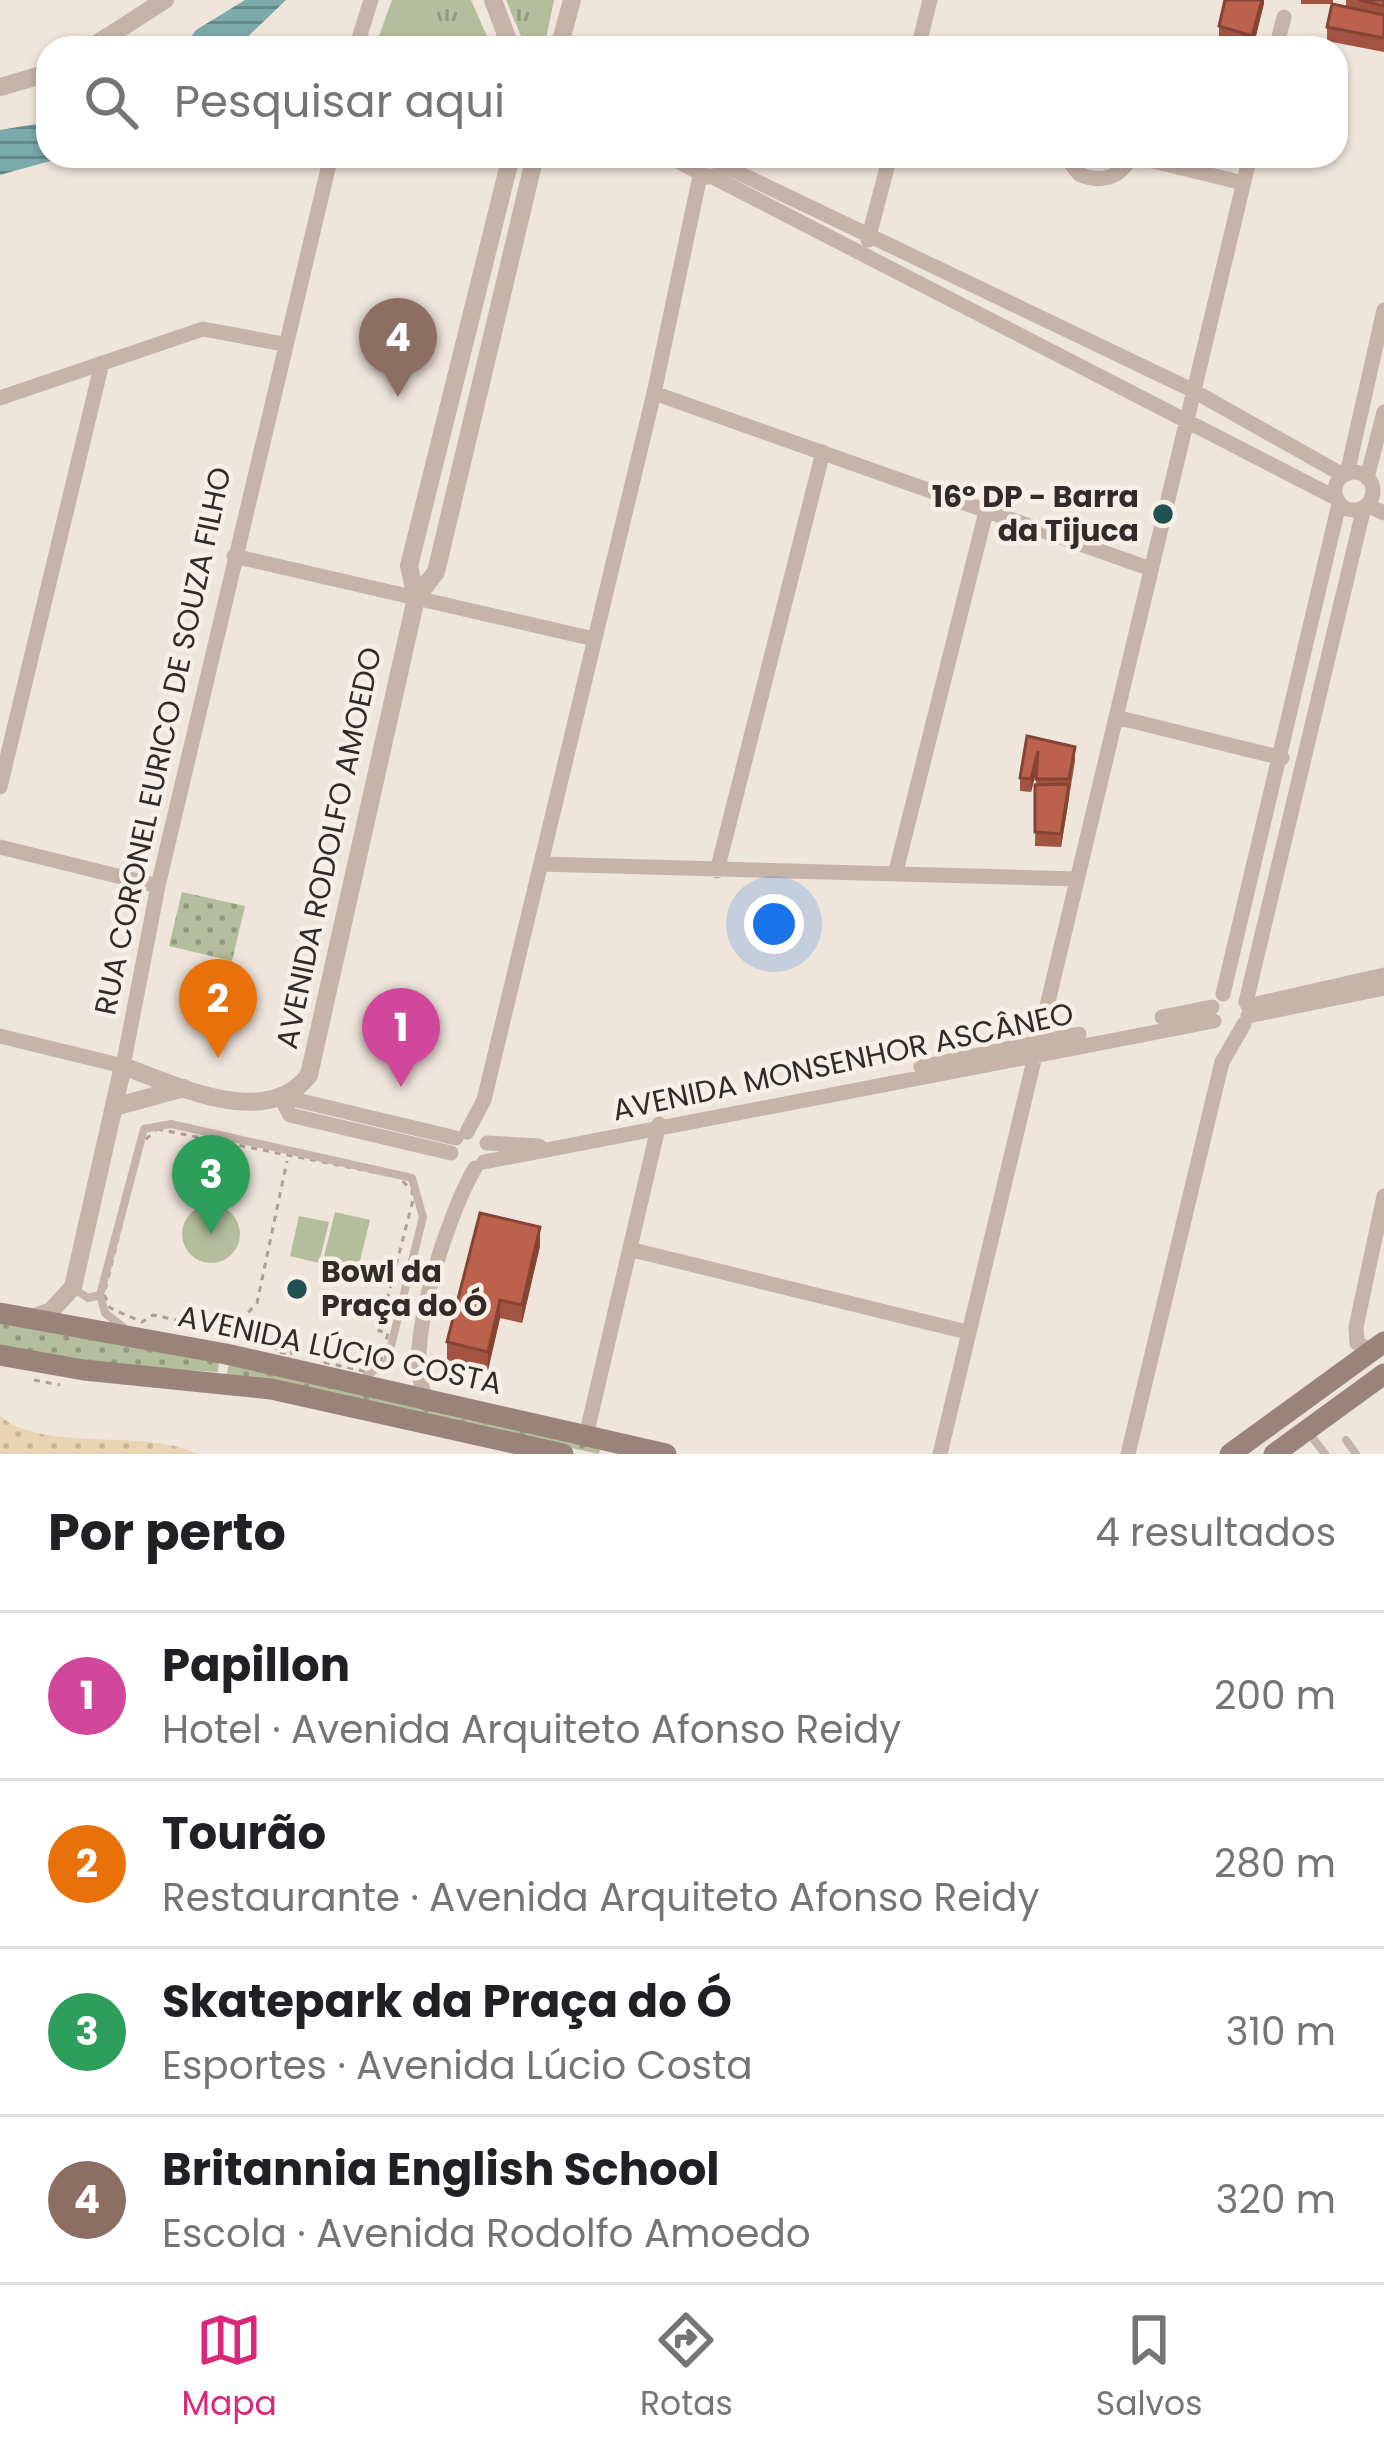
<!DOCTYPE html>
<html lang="pt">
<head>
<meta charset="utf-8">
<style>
	body { margin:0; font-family:Poppins,sans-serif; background:#f6f6f6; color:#202124 }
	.you { position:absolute; left:774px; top:924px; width:42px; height:42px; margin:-30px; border:9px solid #fff; border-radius:50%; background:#1a73e8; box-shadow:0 0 0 18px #1a73e833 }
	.badge { display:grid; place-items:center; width:78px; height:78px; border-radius:50%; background:#db2777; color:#fff; font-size:39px; font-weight:700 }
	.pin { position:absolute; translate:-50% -99px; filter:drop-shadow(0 3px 6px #0008) }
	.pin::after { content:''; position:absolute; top:63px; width:42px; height:36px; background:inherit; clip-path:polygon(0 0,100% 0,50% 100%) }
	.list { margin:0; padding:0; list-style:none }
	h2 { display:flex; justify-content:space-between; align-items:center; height:156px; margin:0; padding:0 48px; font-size:51px }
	h2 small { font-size:39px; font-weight:400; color:#757577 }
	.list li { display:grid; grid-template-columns:78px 1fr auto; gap:36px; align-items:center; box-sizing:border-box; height:168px; padding:0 48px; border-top:3px solid #e0e0e0 }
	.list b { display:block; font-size:45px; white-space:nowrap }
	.list p { margin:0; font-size:39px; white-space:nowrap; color:#757577 }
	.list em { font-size:39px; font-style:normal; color:#757577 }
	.icon { flex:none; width:66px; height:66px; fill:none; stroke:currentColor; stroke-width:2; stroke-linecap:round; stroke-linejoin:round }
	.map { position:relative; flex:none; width:1384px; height:1454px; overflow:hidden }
	.search { position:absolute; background:#fff; box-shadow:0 3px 9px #0004; left:36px; right:36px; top:36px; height:132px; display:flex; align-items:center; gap:30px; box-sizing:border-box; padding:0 42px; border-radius:36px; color:#757577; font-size:45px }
	.sheet { height:828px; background:#fff }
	nav { display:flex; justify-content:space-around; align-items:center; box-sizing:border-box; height:168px; border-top:3px solid #e0e0e0; background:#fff; font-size:33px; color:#757577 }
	nav a { display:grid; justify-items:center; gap:6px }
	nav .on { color:#db2777 }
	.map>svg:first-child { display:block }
	.grass { fill:url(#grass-dots) }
	.sand { fill:url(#sand-dots) }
	.park { fill:url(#park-tufts) }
	.garden { fill:#b4bd9c }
	.water { fill:url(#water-rules) }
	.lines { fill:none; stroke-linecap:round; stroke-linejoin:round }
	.path { stroke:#b29e92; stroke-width:3; stroke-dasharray:6 6; stroke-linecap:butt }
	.service { stroke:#c7b4a8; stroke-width:8 }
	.minor { stroke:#c7b4a8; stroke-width:15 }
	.tertiary { stroke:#c7b4a8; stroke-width:18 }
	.secondary { stroke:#9a847a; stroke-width:21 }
	.wall { fill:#a25441 }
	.shaded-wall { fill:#844535 }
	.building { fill:#bc624c; stroke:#844535; stroke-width:3 }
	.poi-dot { fill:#215152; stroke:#f8efe7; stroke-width:4.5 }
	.labels { text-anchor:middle; stroke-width:9; stroke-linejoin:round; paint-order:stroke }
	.poi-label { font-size:30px; font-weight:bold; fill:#342b28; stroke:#f8efe7; text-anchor:end }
	.street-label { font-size:30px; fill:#342b28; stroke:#f8efe7 }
</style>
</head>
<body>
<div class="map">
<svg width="1384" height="1454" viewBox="0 0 1384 1454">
	<defs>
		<pattern id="grass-dots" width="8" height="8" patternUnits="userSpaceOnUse" patternTransform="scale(3)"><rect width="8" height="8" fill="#b4bd9c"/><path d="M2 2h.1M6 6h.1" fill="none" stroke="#939a7f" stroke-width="1.8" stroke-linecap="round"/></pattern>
		<pattern id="sand-dots" width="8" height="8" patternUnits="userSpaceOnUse" patternTransform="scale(3)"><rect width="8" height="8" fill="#e9d4b4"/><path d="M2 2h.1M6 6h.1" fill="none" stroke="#c8b69b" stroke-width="1.8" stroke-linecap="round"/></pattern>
		<pattern id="park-tufts" width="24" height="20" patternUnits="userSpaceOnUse" patternTransform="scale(3)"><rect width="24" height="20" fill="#b4bd9c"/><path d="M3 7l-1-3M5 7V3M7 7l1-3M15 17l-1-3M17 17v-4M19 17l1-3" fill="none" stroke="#939a7f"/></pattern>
		<pattern id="water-rules" width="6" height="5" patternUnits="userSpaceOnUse" patternTransform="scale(3)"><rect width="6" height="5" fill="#7caaaa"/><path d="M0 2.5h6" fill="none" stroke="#668b8a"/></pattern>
	</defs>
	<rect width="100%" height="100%" fill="#efe5db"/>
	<path class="grass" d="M182 892 245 906 232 961 169 946Z
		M0 1322 219 1362 218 1372 106 1365 0 1347Z
		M229 1364 600 1448 599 1454 227 1374Z"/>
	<path class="sand" d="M0 1416C42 1453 147 1428 198 1454H0Z"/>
	<path class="park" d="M392 0H471L492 48H382L376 44Z
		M506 0H554L544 48H526Z"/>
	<path class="garden" d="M182 1234a29 29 0 1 1 58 0a29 29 0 1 1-58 0Z
		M335 1212 370 1220 354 1285 319 1277Z
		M299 1216 329 1222 319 1263 290 1256Z"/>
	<path class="water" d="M245 0H286L236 48H183L196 30Z
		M48 122V156H68L0 175V130Z"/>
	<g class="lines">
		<path class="path" d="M157 1129 398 1177 412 1190 413 1200 379 1331 388 1333 380 1364 364 1371 323 1362 317 1351 293 1345 291 1355 275 1351 277 1341 153 1315 142 1322 110 1308 104 1294 142 1143Z
			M232 1330 257 1303 287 1161
			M34 1380 60 1385"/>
		<path class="service" d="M488 156 509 161
			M73 1288 88 1298 100 1295
			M123 1327 105 1313 100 1295 144 1129 171 1124 412 1178 423 1217 387 1362 363 1378
			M1308 1432 1325 1454
			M1346 1440 1356 1454"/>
		<path class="minor" d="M356 48 371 0
			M918 48 930 0
			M1276 48 1284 17
			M668 156 708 177
			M1065 156 1079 174C1102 184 1120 178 1132 156
			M1133 156 1243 183
			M718 163 1192 390 1343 475
			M711 176 1336 498
			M868 240 890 156
			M654 393 1148 568
			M0 398 203 329 283 344
			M1335 491a19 19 0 1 1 38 0a19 19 0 1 1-38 0Z
			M1347 474 1384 310
			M1367 478 1384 412
			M1367 505 1384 513
			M234 556 594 639
			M1116 717 1282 758
			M0 787 102 363
			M0 847 158 886
			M542 864 1076 879
			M717 871 823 452
			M896 871 987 508
			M1223 994 1339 504
			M1246 1002 1364 507
			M1248 1006 1384 975
			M1248 1016 1384 988
			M1162 1017 1212 1007
			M0 1036 123 1066 158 886 331 156
			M921 1067 1079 1034
			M280 1096 290 1115 451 1153
			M280 1096 456 1138
			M467 1132 484 1100 654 393 700 176
			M487 1143 539 1146
			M484 1162 1214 1021
			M633 1250 967 1332
			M1372 1351 1357 1343 1356 1327 1384 1196
			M428 1400C398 1358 449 1212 475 1168
			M586 1436 659 1124
			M940 1454 1250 156
			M1128 1454 1222 1062 1244 1024"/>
		<path class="tertiary" d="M493 0 511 48
			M90 48 165 0
			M559 48 572 0
			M0 87 48 73
			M416 598 409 566 511 156
			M114 1107 184 1088
			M30 1319 51 1311 73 1287 123 1066C176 1085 266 1131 309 1075L416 598 436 572 535 156"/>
		<path class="secondary" d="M0 1313 226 1354 666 1454
			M0 1355 84 1370 271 1389 563 1454
			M1230 1454 1384 1342
			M1274 1454 1384 1374"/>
	</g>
	<path class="wall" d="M1264 0 1253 48 1219 40V26Z
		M1301 0H1333V4H1301Z
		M1346 0H1384V52L1327 41V27L1346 7Z
		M1027 736 1075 747V761L1061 847 1035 846 1036 772 1031 792 1020 791V778Z
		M540 1246 522 1323 500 1318 488 1370 447 1360V1342Z"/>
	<path class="shaded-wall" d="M1262 0H1264V4L1253 48 1252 36Z
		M1038 751V765L1031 792V779Z
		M1069 784V798L1061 847V834Z
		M540 1227V1246L522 1323V1305Z
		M500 1300V1318L488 1370V1352Z"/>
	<path class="building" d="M1225 0H1262L1252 36 1219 26Z
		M1359 0H1384V6Z
		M1332 4 1384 15V38L1327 27Z
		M1027 736 1075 747 1069 779H1036L1038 751 1031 779 1020 778Z
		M1069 784 1061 834 1035 832V785Z
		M480 1213 540 1227 522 1305 500 1300 488 1352 447 1342Z"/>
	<g class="poi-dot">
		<circle cx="1163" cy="514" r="12"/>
		<circle cx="297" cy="1289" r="12"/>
	</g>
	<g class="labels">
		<g class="poi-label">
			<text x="1139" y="507">16º DP - Barra<tspan x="1139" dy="34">da Tijuca</tspan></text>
			<text x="321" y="1282" text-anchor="start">Bowl da<tspan x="321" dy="34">Praça do Ó</tspan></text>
		</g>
		<g class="street-label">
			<text transform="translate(163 741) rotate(-78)" y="10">RUA CORONEL EURICO DE SOUZA FILHO</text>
			<text transform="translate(329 848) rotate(-78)" y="10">AVENIDA RODOLFO AMOEDO</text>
			<text transform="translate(843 1062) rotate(-12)" y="10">AVENIDA MONSENHOR ASCÂNEO</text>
			<text transform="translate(340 1350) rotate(12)" y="10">AVENIDA LÚCIO COSTA</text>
		</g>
	</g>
</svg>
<div class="you"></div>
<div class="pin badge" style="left:401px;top:1087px;background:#d1479c">1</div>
<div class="pin badge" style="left:218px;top:1058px;background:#e8710a">2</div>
<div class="pin badge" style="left:211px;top:1234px;background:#2e9e5b">3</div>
<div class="pin badge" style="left:398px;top:397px;background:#8d6e63">4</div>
<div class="search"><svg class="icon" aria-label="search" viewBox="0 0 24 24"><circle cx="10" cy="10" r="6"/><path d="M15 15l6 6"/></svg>Pesquisar aqui</div>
</div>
<section class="sheet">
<h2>Por perto<small>4 resultados</small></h2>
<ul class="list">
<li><span class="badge" style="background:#d1479c">1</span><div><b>Papillon</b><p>Hotel · Avenida Arquiteto Afonso Reidy</p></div><em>200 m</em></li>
<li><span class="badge" style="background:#e8710a">2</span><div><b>Tourão</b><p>Restaurante · Avenida Arquiteto Afonso Reidy</p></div><em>280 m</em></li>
<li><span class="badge" style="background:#2e9e5b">3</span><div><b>Skatepark da Praça do Ó</b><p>Esportes · Avenida Lúcio Costa</p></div><em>310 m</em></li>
<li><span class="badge" style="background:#8d6e63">4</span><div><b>Britannia English School</b><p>Escola · Avenida Rodolfo Amoedo</p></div><em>320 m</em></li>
</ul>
</section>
<nav>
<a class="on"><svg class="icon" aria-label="map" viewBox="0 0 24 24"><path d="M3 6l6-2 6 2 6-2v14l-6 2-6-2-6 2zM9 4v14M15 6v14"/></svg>Mapa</a>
<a><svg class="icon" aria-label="directions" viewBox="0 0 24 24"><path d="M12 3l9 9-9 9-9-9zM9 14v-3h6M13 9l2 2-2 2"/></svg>Rotas</a>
<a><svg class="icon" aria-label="saved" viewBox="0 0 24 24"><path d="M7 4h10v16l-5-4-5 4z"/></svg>Salvos</a>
</nav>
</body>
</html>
